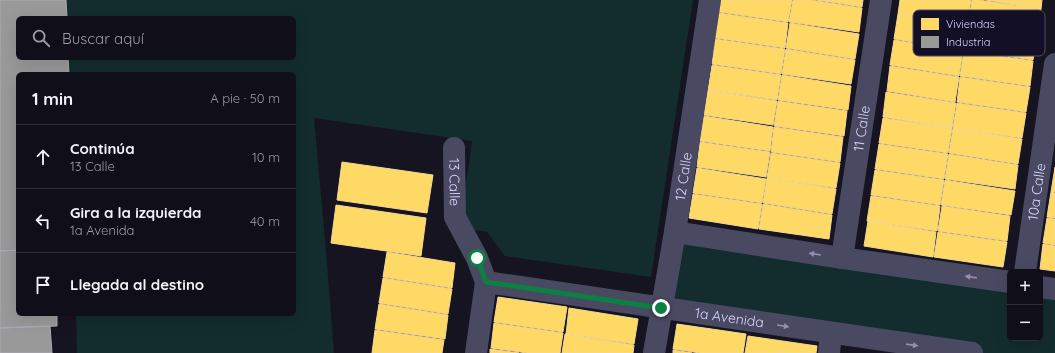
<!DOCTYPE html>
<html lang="es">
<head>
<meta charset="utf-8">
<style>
	body { margin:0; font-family:Quicksand,sans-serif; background:#1e1d26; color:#f1f3f6 }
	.controls { position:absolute; right:12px; bottom:12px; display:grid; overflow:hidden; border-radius:6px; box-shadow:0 4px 16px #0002 }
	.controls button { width:36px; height:36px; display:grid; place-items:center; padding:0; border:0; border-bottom:1px solid #302f38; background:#100f19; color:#f1f3f6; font:20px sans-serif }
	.stop { position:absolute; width:12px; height:12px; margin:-9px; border:3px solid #0b8043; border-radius:50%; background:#fff }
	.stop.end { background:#0b8043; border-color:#fff; box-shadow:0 1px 4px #0008 }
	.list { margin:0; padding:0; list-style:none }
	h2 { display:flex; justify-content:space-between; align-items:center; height:52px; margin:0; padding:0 16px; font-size:17px }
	h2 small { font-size:13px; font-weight:400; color:#9c9ca2 }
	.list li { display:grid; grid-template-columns:26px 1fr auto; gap:12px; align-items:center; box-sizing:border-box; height:64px; padding:0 16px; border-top:1px solid #302f38 }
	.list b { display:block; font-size:15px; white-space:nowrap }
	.list p { margin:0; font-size:13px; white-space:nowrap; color:#9c9ca2 }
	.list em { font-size:13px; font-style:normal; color:#9c9ca2 }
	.icon { flex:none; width:22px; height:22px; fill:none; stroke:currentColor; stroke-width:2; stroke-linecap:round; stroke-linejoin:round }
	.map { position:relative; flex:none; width:1055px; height:353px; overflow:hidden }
	.search { position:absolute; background:#100f19; box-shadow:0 4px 16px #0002; left:16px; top:16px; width:280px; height:44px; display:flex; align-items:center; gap:10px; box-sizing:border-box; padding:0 14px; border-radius:6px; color:#9c9ca2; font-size:15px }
	.panel { position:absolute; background:#100f19; box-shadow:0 4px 16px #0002; left:16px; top:72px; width:280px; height:244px; border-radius:6px }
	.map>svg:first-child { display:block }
	.green { fill:#132c2d }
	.homes { fill:#ffd966; stroke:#f4d894 }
	.industry { fill:#999; stroke:#acabb8 }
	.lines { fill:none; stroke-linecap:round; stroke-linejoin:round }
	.minor { stroke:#4a4962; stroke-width:22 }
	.oneway { fill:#928eb0 }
	.route { stroke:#0b8043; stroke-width:5 }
	.labels { text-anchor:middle; stroke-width:4; stroke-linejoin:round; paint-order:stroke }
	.street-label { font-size:14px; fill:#d9d4ff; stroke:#130f26 }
	.key { fill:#130f26; stroke:#4e4a67; stroke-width:1 }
	.key-label { font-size:11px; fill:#d9d4ff }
</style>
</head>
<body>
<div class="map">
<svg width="1055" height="353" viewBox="0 0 1055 353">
	<rect width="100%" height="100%" fill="#161421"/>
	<path class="green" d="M66 0H693L651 277 505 256 487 232 460 227 472 141 314 118 326 251 334 353H77L76 314H294V74H69L68 58H294V18H67Z
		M675 232 1010 282V338H1040V287L1055 289V353H972L661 308Z"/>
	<path class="homes" d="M721 0H792L788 22 719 12Z
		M793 0H811L862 8 859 32 789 22Z
		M817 0H863L862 7Z
		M900 0H971L967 24 898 14Z
		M972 0H979L1041 9 1037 35 968 24Z
		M986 0H1042L1041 9Z
		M719 13 788 23 785 48 715 38Z
		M898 14 967 25 963 50 894 39Z
		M790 23 859 34 855 59 786 48Z
		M968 25 1037 35 1033 60 964 50Z
		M715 39 785 49 781 74 712 64Z
		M894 40 963 51 959 76 890 65Z
		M786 49 855 60 851 84 782 74Z
		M964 51 1033 61 1030 86 960 76Z
		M712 65 781 75 777 100 708 90Z
		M890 66 959 77 955 102 887 91Z
		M782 75 851 86 848 110 778 100Z
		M960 77 1030 87 1026 112 957 102Z
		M708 90 777 101 773 125 704 115Z
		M886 92 956 103 952 128 883 117Z
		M778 101 847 111 844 136 774 126Z
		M957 103 1026 113 1022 138 953 128Z
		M704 116 773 127 770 151 700 141Z
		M883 118 952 128 948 153 879 143Z
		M774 127 843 137 840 162 771 152Z
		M953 128 1022 139 1018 164 949 153Z
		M700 142 770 152 766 177 697 167Z
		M879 144 948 154 944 179 875 169Z
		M771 153 840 163 836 188 767 178Z
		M949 154 1018 165 1015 189 945 179Z
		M342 162 433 175 427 213 337 200Z
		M1055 167V192H1051Z
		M697 168 766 179 762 203 693 193Z
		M875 170 944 180 940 205 871 195Z
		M767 178 836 189 832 214 763 203Z
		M945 180 1015 191 1011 215 941 205Z
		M1051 192 1055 193V218L1047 217Z
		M693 194 762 204 758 229 689 218Z
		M871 196 940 206 937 231 867 221Z
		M763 204 832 215 829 239 759 229Z
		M336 205 426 218 421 256 331 243Z
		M942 206 1010 216 1007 241 938 231Z
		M1047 218 1055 219V245L1043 243Z
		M868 221 936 232 933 257 864 246Z
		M938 232 1007 242 1003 267 934 257Z
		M1043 244 1055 246V271L1040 269Z
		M387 252 455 263 452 288 383 277Z
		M383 278 452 289 448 314 379 303Z
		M498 297 567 307 563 332 494 322Z
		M379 304 448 315 445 339 375 329Z
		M569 308 638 319 634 344 566 334Z
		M494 323 563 333 560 353H527L491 348Z
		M677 324 746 334 743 353H700L673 349Z
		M375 330 444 340 442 353H372Z
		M565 334 634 345 633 353H562Z
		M748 336 817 346 816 353H745Z
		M490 349 519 353H490Z
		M673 350 692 353H673Z"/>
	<path class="industry" d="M0 0H66L67 18H18V58H68L69 74H18V250L0 251Z
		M18 250V314H57V326L0 328V251Z
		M50 326 52 353H0V328Z"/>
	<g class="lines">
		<g class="minor">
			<path id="s1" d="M454 148 455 217 477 258 486 282 476 353"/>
			<path d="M675 232 842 258 1010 282"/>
			<path id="s2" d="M842 258 881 0"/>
			<path id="s3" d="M1025 272 1055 64"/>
			<path id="s4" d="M486 282 972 353"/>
			<path d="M1040 287 1055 289"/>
			<path id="s5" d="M654 353 675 232 710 0"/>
			<path d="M829 353 831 333"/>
		</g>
	</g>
	<defs><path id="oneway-solid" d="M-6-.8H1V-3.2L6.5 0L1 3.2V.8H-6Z"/></defs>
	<g class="oneway">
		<use href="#oneway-solid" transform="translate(815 254) rotate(-171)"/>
		<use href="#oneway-solid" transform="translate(971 277) rotate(-172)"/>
		<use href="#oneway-solid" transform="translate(783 326) rotate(9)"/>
		<use href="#oneway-solid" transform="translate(912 345) rotate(8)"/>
	</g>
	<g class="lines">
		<path class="route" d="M477 258 486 282 661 308"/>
	</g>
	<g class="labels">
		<g class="street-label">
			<text dy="5" stroke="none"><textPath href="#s2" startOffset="131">11 Calle</textPath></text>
			<text dy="5" stroke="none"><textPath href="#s5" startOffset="179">12 Calle</textPath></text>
			<text dy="5" stroke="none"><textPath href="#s1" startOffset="34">13 Calle</textPath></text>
			<text dy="5" stroke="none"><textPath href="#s3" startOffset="81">10a Calle</textPath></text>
			<text dy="5" stroke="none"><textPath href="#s4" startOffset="246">1a Avenida</textPath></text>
		</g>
	</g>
	<rect x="913" y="10" width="132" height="46" rx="6" class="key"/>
	<rect x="921" y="18" width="18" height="12" fill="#ffd966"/>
	<rect x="921" y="36" width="18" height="12" fill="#999"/>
	<g class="key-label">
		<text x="946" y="28">Viviendas</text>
		<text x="946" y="46">Industria</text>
	</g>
</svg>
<div class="controls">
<button>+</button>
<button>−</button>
</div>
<div class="stop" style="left:477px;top:258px"></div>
<div class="stop end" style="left:661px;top:308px"></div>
<div class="search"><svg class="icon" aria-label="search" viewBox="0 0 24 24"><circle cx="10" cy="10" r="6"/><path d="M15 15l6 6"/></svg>Buscar aquí</div>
<section class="panel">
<h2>1 min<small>A pie · 50 m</small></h2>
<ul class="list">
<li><svg class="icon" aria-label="ahead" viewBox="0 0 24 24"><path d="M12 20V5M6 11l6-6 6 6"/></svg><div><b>Continúa</b><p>13 Calle</p></div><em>10 m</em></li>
<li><svg class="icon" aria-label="left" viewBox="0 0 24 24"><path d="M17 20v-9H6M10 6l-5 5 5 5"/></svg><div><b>Gira a la izquierda</b><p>1a Avenida</p></div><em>40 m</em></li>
<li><svg class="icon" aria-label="arrive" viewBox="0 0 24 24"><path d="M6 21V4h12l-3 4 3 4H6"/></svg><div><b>Llegada al destino</b></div></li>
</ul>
</section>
</div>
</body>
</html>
